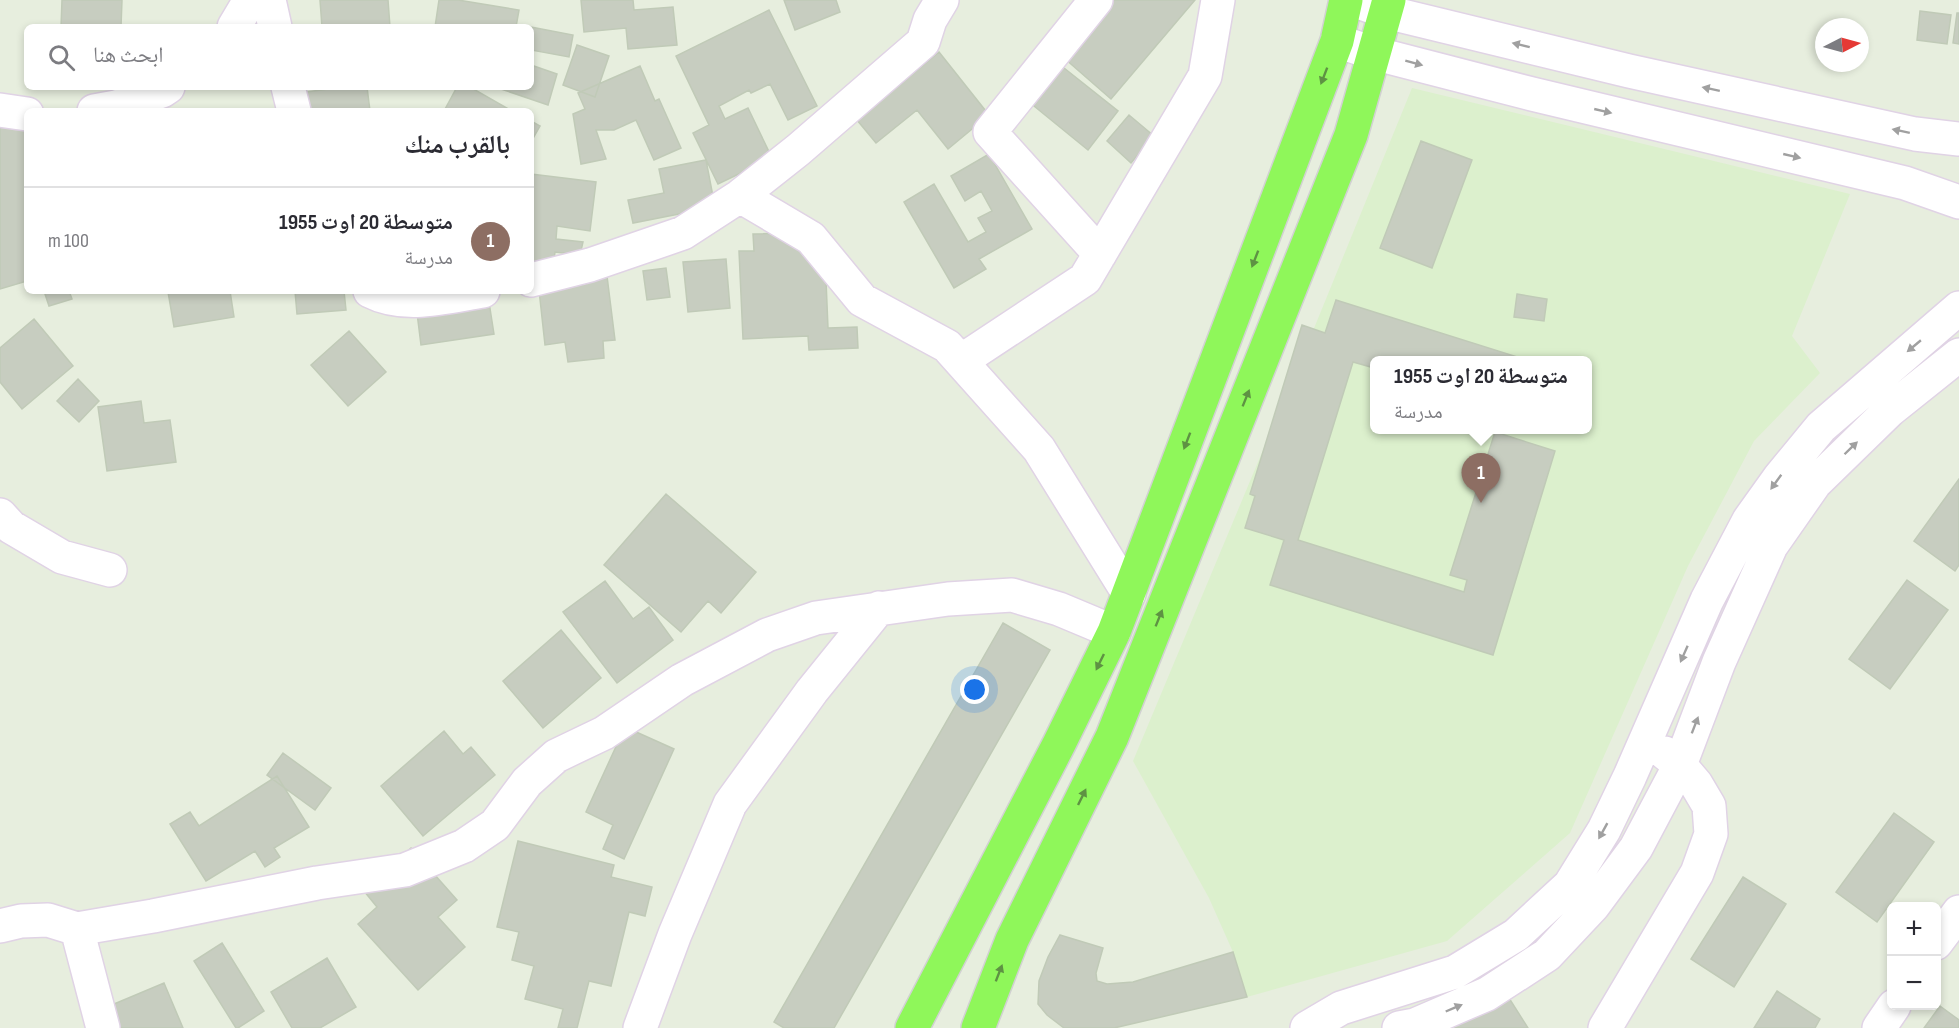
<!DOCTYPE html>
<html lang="ar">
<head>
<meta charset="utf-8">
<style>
	body { margin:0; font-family:"Sofia Sans Condensed","Noto Naskh Arabic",sans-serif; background:#f2f2f3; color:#2b2b33; direction:rtl }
	.controls { position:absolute; right:18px; bottom:18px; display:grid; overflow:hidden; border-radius:9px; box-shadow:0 3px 9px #0003 }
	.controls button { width:54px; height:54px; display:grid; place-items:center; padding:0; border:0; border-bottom:2px solid #e1e1e2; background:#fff; color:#2b2b33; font:30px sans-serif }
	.compass { position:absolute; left:1815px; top:18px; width:54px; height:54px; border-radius:50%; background:#fff; box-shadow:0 3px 9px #0003; rotate:84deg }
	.you { position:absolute; left:975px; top:690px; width:21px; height:21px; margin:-15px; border:4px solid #fff; border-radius:50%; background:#1a73e8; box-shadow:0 0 0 9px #1a73e833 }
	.badge { display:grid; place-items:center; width:39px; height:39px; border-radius:50%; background:#c63aff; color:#fff; font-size:20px; font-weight:700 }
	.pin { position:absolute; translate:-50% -50px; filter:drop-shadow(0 2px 3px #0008) }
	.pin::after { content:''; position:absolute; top:32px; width:21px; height:18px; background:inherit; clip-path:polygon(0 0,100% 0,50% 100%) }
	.popup { position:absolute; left:1370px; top:356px; width:222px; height:78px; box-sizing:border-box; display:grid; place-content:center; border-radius:9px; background:#fff; filter:drop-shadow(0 2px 4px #0005); font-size:20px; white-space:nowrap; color:#7c7c81 }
	.popup b { font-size:22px; color:#2b2b33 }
	.popup::after { content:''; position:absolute; left:50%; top:100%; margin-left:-12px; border:12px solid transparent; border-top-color:#fff }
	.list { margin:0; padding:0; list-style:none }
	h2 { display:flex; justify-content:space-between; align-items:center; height:78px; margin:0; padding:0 24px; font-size:26px }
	h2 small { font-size:20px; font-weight:400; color:#7c7c81 }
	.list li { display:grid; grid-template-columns:39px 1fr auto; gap:18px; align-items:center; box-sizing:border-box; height:108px; padding:0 24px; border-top:2px solid #e1e1e2 }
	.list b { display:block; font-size:22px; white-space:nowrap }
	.list p { margin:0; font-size:20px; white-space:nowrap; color:#7c7c81 }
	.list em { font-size:20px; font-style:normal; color:#7c7c81 }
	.icon { flex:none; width:33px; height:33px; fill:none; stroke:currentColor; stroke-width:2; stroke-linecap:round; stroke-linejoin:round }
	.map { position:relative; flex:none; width:1959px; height:1028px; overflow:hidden; direction:ltr }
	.search { position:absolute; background:#fff; box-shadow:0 3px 9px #0003; left:24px; top:24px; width:510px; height:66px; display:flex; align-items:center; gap:15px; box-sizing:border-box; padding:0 21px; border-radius:9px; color:#7c7c81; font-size:22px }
	.panel { position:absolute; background:#fff; box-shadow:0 3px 9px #0003; left:24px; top:108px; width:510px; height:186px; border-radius:9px; direction:rtl }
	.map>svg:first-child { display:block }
	.education { fill:#dcf0cd; fill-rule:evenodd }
	.building { fill:#c7cdc0; stroke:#c0cab7; stroke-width:1.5 }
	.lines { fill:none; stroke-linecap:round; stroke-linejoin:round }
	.minor-casing { stroke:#e0d3e5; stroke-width:36 }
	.major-casing { stroke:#d1d1d1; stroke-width:36 }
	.minor { stroke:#fff; stroke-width:33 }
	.major { stroke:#8ff75a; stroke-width:33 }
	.oneway { fill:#a0a0a0 }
	.oneway2 { fill:#5e9243 }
</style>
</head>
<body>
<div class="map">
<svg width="1959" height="1028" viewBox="0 0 1959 1028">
	<rect width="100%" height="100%" fill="#e7eede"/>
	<path class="education" d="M1412 88 1850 194 1792 336 1820 373 1754 441 1688 566 1570 833 1447 941 1247 997 1233 952 1209 898 1133 761 1317 321ZM1374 360H1588V430H1374Z"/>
	<path class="building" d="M62 0H122L121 27H61Z
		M320 0H388L390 27H322Z
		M439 0H458L519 10 516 27H435Z
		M581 0H633L634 10 673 7 677 45 628 49 626 28 584 32Z
		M784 0H836L840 12 795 30Z
		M1114 0H1195L1111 99 1064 58Z
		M769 10 817 106 788 120 770 84 751 93 749 90 719 106 725 119 748 108 772 158 718 184 693 133 709 125 676 56Z
		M1920 11 1951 15 1947 44 1917 40Z
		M1957 13H1959V44L1953 43Z
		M531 27 573 35 569 57 531 50Z
		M577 45 609 56 595 97 563 85Z
		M939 52 989 115 948 149 917 110 876 143 857 120Z
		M1059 64 1118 111 1088 150 1029 102Z
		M531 65 557 74 548 105 501 89 502 87H531Z
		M640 66 655 101 659 99 681 148 654 160 636 120 614 130H596L606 159 581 164 573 114 585 109 578 93Z
		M342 87H367L370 111H310L307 92Z
		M457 87H470L512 111H444Z
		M1129 115 1154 136 1131 163 1107 141Z
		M27 118V281L0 289V123Z
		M531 121 540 126 531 142Z
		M1421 141 1472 160 1432 268 1380 248Z
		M989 154 1032 229 979 259 986 269 954 288 904 202 934 184 968 242 986 232 978 218 992 211 981 191 965 201 951 176Z
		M706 160 715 207 633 223 628 200 664 193 659 169Z
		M531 174 596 182 590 231 557 226 556 239 583 242 580 255 555 252 553 267 531 264Z
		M824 232 828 328 857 327 858 348 809 350 808 336 743 339 739 251H754L753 234Z
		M726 259 730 308 688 312 683 262Z
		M606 268 615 340 603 341 604 358 568 362 565 342 545 345 539 290 586 284 584 271Z
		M666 268 670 297 647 300 643 271Z
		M44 291H69L72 299 49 306Z
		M177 291H230L234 317 174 327 168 292Z
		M295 291H344L346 310 297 314Z
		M1517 294 1547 299 1544 321 1514 317Z
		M1336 300 1527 360H1374V368L1353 362 1298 540 1464 592 1467 580 1450 575 1495 432 1555 451 1493 655 1270 585 1284 540 1245 528 1255 496 1250 494 1302 325 1325 333Z
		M489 302 494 334 421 345 417 313Z
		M34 319 73 366 22 409 0 382V348Z
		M349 331 386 372 348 406 311 365Z
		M78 379 99 401 79 422 57 401Z
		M141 401 144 423 170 420 176 462 107 471 98 407Z
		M1959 479V565L1955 571 1914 541Z
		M666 494 756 572 721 613 708 601 681 632 604 565Z
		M1907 580 1948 610 1890 689 1849 659Z
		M605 581 633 619 649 607 673 640 617 683 563 612Z
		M1003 623 1050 650 834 1028H784L774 1022Z
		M561 630 601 678 543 728 503 681Z
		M625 727 674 749 624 859 603 849 613 825 586 812Z
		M444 731 463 754 471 747 495 775 423 836 381 786Z
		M283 753 331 788 315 810 267 775Z
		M277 776 309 827 274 848 280 857 265 867 255 851 206 881 170 824 190 812 199 826Z
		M1894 813 1934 842 1877 922 1836 892Z
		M518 841 614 865 611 877 652 887 645 916 629 912 611 986 589 981 577 1028H558L563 1009 525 999 534 966 512 960 519 932 497 927Z
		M411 848 457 900 438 917 465 947 418 990 358 924 377 907 364 891Z
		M1743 877 1786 904 1734 987 1691 959Z
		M1060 935 1103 948 1096 973 1097 981 1107 984 1133 982 1233 952 1247 997 1114 1028H1064L1047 1015 1038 1004 1039 981 1048 957Z
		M222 943 264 1011 238 1028H236L194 961Z
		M327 958 356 1007 320 1028H292L271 992Z
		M164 983 183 1028H115L107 1007Z
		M1502 987 1528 1028H1439Z
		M1777 991 1820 1019 1815 1028H1754Z
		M1940 1006 1959 1020V1028H1924Z"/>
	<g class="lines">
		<defs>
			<path id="minor" d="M269 0 275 27
				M1096 0 990 132 1100 254
				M1353 0 1386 12 1629 71 1915 134 1959 139
				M234 27 250 0
				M1337 41 1373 53 1532 94 1905 183 1959 202
				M288 87 294 111
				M0 110 27 114
				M94 111 116 107 162 91 168 87
				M740 196 811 238 862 300 947 346 1039 449 1129 594
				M531 280 590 265 683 233 740 196 798 150 923 42 930 20 942 0
				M370 291C405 309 446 297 483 291
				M961 361 1085 279 1205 76 1218 0
				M0 515 11 527 62 557 110 570
				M0 926 21 921 48 920 77 929 103 1028
				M77 929 153 916 317 883 405 870 464 846 495 825 527 782 556 756 604 733 682 680 767 635 816 618 948 599 1012 595 1059 609 1114 632
				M1936 943 1959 912
				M640 1028 675 934 730 804 812 691 879 608
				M1307 1028 1341 1008 1455 972 1516 935 1570 885 1604 830 1630 776 1707 600 1749 520 1779 478 1821 427 1959 308
				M1399 1028 1415 1025 1487 994 1547 955 1593 906 1636 848 1680 765 1719 662 1771 546 1815 483 1890 410 1959 355
				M1605 1028 1697 873 1711 834 1709 806 1696 784 1680 765 1665 753
				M1879 1028 1894 1006"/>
			<path id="major" d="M912 1028 1059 744 1114 632 1337 41 1346 0
				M978 1028 1012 940 1112 737 1351 135 1389 0"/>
		</defs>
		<use href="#minor" class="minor-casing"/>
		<use href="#major" class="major-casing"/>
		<use href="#minor" class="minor"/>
		<use href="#major" class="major"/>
	</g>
	<defs><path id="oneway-solid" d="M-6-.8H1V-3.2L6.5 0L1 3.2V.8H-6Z" transform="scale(1.5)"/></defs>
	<g class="oneway">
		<use href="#oneway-solid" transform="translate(1521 45) rotate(-166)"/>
		<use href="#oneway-solid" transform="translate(1414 63) rotate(15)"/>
		<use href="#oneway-solid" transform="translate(1711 89) rotate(-168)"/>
		<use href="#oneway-solid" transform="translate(1603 111) rotate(13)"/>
		<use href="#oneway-solid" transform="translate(1901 131) rotate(-168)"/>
		<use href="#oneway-solid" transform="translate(1792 156) rotate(13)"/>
		<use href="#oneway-solid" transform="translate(1914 346) rotate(140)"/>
		<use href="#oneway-solid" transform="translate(1851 448) rotate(-44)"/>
		<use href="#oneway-solid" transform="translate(1776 482) rotate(126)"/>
		<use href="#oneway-solid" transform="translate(1684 654) rotate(114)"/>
		<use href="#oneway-solid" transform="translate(1695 725) rotate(-69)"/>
		<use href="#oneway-solid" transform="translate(1603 831) rotate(119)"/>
		<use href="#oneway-solid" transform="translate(1454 1008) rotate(-23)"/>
	</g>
	<g class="oneway2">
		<use href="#oneway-solid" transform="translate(1324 76) rotate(111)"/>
		<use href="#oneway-solid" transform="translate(1255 259) rotate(111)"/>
		<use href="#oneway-solid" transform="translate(1246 398) rotate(-68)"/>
		<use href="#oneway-solid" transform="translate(1187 441) rotate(111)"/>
		<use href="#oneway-solid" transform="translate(1159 618) rotate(-68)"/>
		<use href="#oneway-solid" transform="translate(1100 662) rotate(116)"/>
		<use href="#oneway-solid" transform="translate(1082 797) rotate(-64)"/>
		<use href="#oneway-solid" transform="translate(999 973) rotate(-69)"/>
	</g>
</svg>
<div class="controls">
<button>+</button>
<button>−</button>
</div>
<svg class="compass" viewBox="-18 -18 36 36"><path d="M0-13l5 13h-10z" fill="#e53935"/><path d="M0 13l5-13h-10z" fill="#7c7c81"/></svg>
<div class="you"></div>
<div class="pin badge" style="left:1481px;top:503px;background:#8d6e63">1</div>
<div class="popup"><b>متوسطة 20 اوت 1955</b>مدرسة</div>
<div class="search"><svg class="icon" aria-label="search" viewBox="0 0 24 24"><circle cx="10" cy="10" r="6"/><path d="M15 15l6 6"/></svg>ابحث هنا</div>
<section class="panel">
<h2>بالقرب منك<small></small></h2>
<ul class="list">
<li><span class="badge" style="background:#8d6e63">1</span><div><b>متوسطة 20 اوت 1955</b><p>مدرسة</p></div><em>100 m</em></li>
</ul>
</section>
</div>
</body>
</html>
